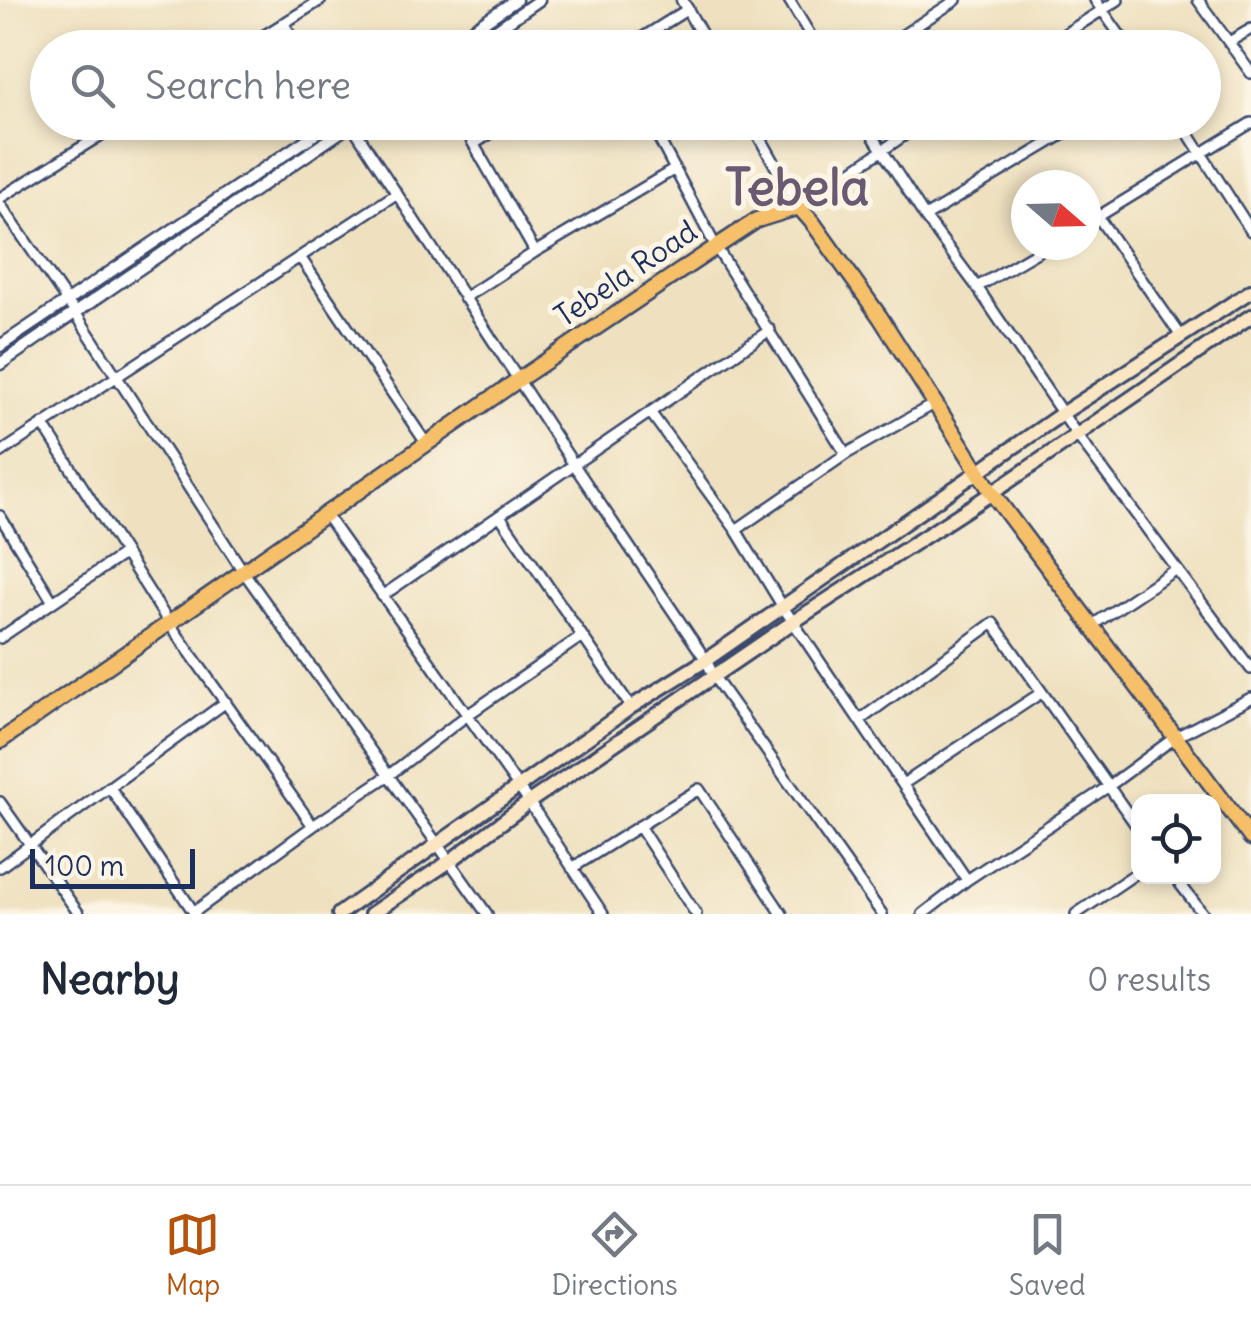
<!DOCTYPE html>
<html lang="en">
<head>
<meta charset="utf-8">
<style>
	body { margin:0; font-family:Delius,sans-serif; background:#f6f6f7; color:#1f2937 }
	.controls { position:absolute; right:30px; bottom:30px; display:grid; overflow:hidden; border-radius:20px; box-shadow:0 5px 15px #0003 }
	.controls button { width:90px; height:90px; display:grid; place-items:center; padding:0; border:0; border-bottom:2px solid #e0e1e3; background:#fff; color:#1f2937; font:50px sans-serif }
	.compass { position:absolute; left:1011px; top:170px; width:90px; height:90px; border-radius:50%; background:#fff; box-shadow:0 5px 15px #0003; rotate:110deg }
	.scale { position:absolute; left:30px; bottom:25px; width:165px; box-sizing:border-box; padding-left:10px; border:5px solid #1b2f5e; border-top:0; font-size:28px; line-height:35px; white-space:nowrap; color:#1b2f5e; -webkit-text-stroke:8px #fcf5e5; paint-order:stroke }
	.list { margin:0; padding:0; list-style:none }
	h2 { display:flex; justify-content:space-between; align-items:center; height:130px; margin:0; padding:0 40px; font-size:42px }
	h2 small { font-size:32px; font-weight:400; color:#747a83 }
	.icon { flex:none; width:55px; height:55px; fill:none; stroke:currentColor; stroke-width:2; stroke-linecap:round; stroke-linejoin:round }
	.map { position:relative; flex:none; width:1251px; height:914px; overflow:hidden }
	.search { position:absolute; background:#fff; box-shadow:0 5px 15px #0003; left:30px; right:30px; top:30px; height:110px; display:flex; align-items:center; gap:25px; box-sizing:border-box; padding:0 35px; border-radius:55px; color:#747a83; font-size:38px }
	.sheet { height:270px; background:#fff }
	nav { display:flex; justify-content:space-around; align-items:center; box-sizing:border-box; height:140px; border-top:2px solid #e0e1e3; background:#fff; font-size:28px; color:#747a83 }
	nav a { display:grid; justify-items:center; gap:5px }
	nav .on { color:#b45309 }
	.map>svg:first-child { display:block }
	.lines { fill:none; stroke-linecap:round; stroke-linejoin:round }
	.minor-casing { stroke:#3b4a6d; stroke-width:14 }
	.tertiary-casing { stroke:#3b4a6d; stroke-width:15 }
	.secondary-casing { stroke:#3b4a6d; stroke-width:18 }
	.primary-casing { stroke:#3b4a6d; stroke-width:19 }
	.minor { stroke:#fff; stroke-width:9 }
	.tertiary { stroke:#fff; stroke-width:10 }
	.secondary { stroke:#fbe6c4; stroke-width:12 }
	.primary { stroke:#f6c06b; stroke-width:14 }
	.labels { text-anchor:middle; stroke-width:10; stroke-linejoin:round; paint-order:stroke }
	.street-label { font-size:30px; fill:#1b2f5e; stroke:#fcf5e5 }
	.town-label { font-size:50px; font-weight:bold; fill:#695a71; stroke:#fcf5e5 }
</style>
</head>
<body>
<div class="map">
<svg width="1251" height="914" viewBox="0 0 1251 914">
	<rect width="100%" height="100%" fill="#fcf5e5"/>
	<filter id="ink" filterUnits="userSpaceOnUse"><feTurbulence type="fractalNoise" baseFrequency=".01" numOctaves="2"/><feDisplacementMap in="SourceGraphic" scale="20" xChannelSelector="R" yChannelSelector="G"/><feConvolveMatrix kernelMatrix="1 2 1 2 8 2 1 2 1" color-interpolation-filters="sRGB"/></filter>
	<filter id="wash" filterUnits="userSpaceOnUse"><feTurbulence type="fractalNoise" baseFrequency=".0048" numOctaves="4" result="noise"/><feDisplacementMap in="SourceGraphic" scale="40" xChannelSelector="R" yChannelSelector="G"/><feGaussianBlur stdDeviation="2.25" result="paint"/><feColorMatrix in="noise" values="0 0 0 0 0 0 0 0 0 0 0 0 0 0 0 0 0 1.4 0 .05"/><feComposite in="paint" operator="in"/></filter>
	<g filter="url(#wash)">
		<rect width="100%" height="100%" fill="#efe1c0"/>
	</g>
	<g filter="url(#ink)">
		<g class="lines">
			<defs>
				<path id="minor" d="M789 0 818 48
					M1095 0 1129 48
					M1198 0 1251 73
					M283 23 300 48
					M1229 42 1251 29
					M244 48 321 0
					M626 48 688 9
					M883 48 956 0
					M1043 48 1118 0
					M350 122 574 465 706 660 714 677 882 914
					M461 122 535 252
					M650 122 716 247 846 454
					M864 122 925 217 977 287 1077 435 1251 669
					M1181 122 1251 231
					M474 144 508 122
					M0 198 122 122
					M0 204 76 314 243 571 487 914
					M799 207 924 122
					M925 217 1084 122
					M1098 217 1181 336
					M1086 224 1251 123
					M300 257 426 443
					M977 287 1049 245
					M464 298 535 252 675 169
					M650 412 736 530 783 607 967 880
					M43 424 169 623 313 826
					M0 453 396 194
					M325 514 529 802 603 914
					M0 516 53 602
					M500 516 631 707
					M736 530 846 454 934 404
					M382 596 770 330
					M1091 626 1176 569
					M0 638 125 553
					M860 720 993 623 1138 828
					M903 784 1041 693
					M111 789 195 914
					M0 802 79 914
					M639 826 696 914
					M0 867 226 702
					M572 868 699 789 782 914
					M1174 876 1203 914
					M194 912 313 826 389 775 466 716 582 636
					M923 914 967 880 1109 786 1174 738 1251 698
					M1076 914 1138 872"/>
				<path id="tertiary" d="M682 0 709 48
					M445 48 516 0
					M470 48 539 0
					M751 122 799 207
					M0 346 333 122
					M0 364 355 122"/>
				<path id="secondary" d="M339 914 631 707 706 660 1063 413 1251 291
					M371 914 450 861 529 802 793 622 992 493 1251 316"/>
				<path id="primary" d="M0 741 518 380 716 247 757 220 799 207 813 223 880 317 992 493 1251 838"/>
			</defs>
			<use href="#minor" class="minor-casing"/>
			<use href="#tertiary" class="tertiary-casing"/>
			<use href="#secondary" class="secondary-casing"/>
			<use href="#primary" class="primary-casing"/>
			<use href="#minor" class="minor"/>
			<use href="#tertiary" class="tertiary"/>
			<use href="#secondary" class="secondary"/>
			<use href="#primary" class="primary"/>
		</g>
	</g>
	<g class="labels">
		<g class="street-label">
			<text transform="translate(626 274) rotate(-34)" y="10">Tebela Road</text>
		</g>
		<g class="town-label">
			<text x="797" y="205">Tebela</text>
		</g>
	</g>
</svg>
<div class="controls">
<button><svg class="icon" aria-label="locate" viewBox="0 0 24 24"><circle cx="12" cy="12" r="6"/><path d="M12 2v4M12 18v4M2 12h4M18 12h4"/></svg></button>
</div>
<svg class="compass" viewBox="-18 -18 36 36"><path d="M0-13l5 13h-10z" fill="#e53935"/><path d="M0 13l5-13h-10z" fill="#747a83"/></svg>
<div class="scale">100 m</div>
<div class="search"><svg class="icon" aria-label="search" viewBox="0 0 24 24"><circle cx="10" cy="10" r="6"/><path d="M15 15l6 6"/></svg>Search here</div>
</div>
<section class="sheet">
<h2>Nearby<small>0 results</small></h2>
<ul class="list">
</ul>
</section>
<nav>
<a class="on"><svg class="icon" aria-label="map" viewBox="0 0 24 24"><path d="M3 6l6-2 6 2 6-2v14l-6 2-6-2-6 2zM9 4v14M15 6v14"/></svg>Map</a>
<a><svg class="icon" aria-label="directions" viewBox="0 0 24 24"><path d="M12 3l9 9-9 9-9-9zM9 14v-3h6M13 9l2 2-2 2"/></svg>Directions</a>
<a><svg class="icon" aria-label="saved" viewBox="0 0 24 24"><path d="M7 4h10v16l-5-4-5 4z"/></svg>Saved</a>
</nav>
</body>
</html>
